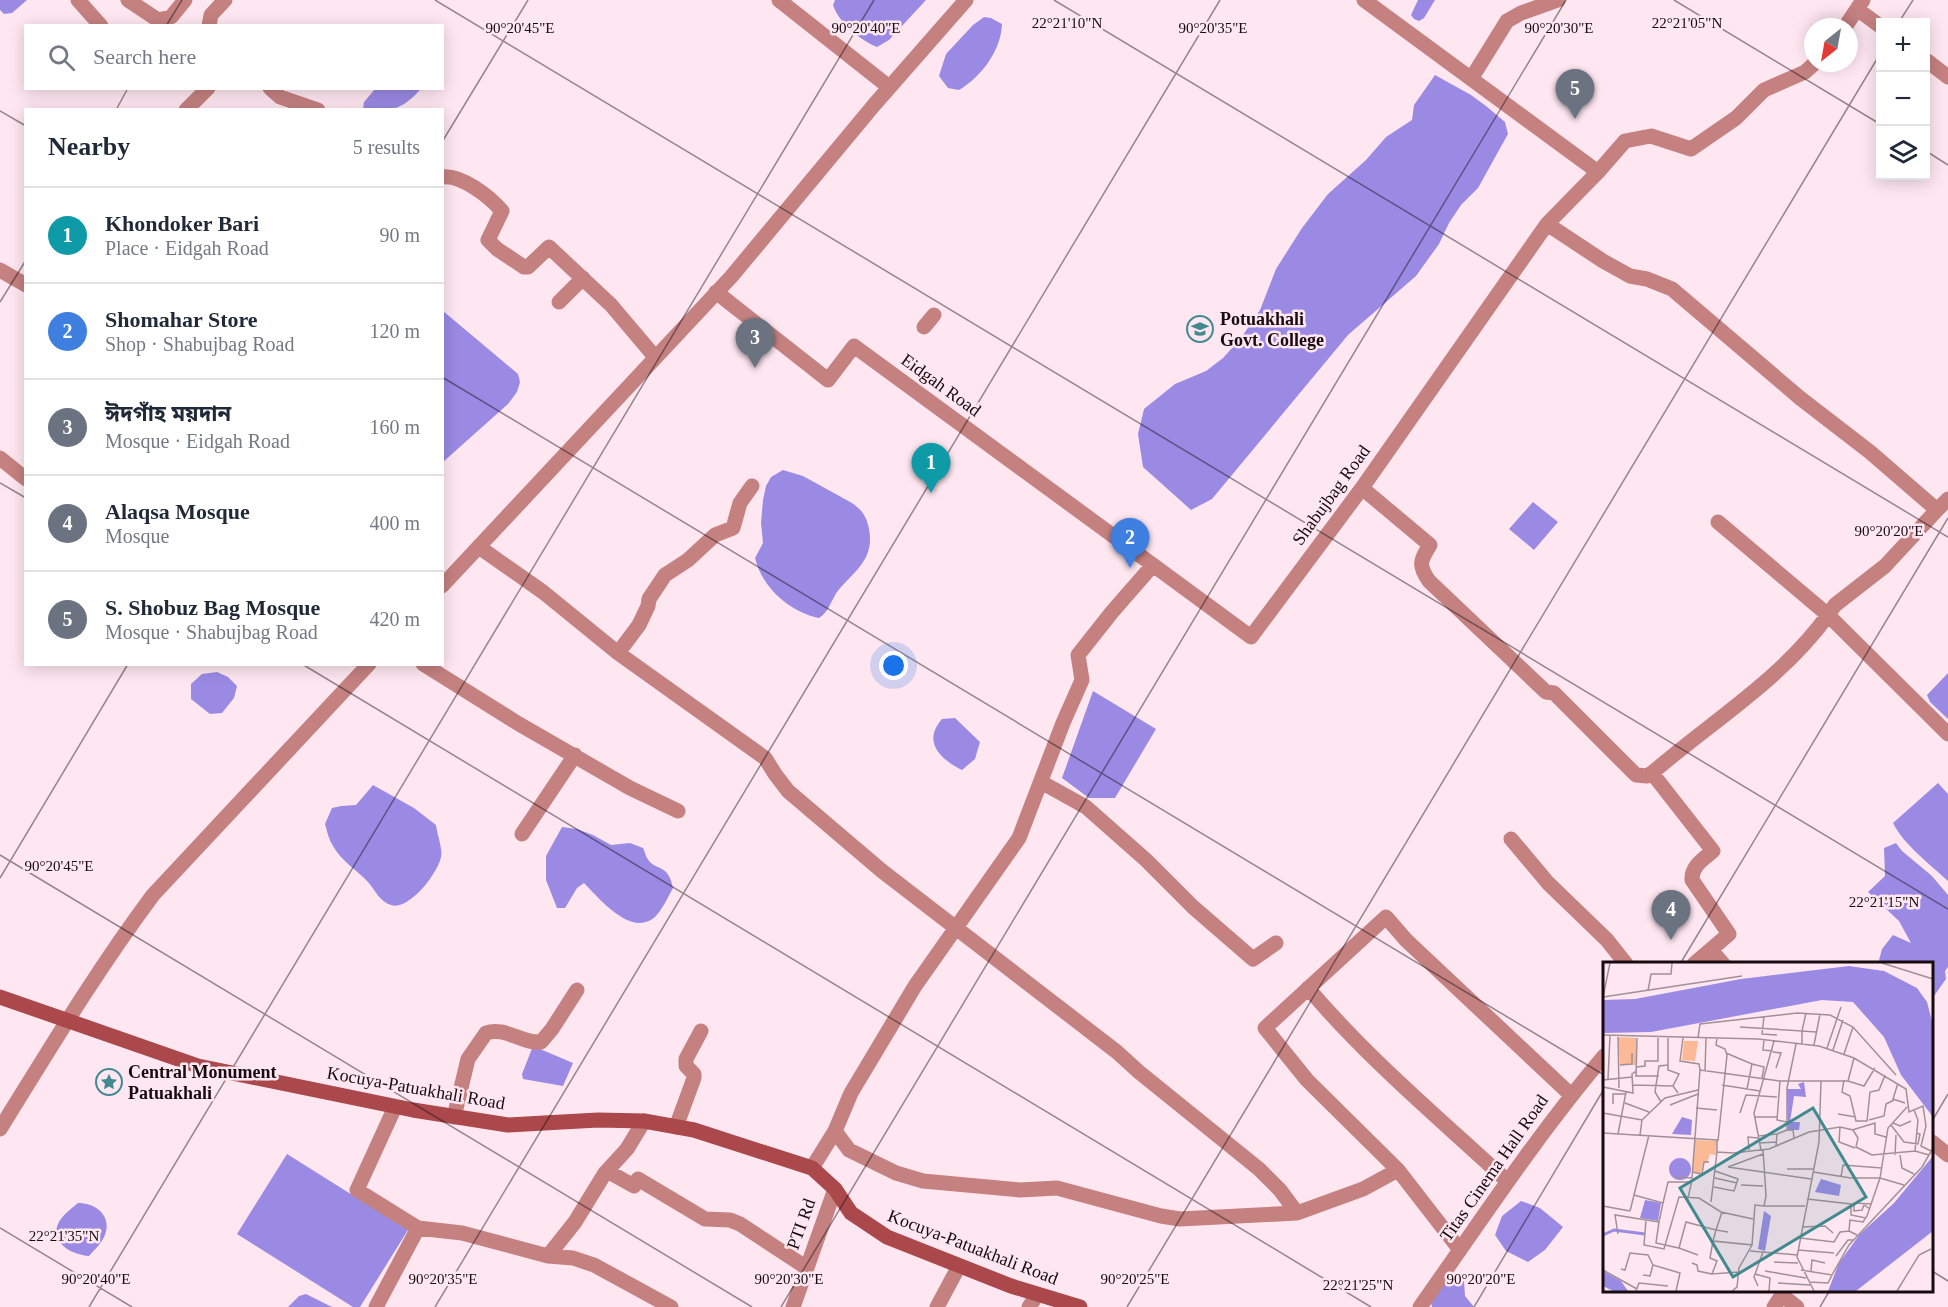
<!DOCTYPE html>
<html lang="en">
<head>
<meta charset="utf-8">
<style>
	body { margin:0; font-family:"Times New Roman","Noto Sans Bengali",serif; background:#f2f2f3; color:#1f2937 }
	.controls { position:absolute; right:18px; top:18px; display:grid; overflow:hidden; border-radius:0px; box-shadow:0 3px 15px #0003 }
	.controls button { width:54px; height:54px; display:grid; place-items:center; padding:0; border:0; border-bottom:2px solid #e0e1e3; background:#fff; color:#1f2937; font:30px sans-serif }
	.compass { position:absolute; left:1804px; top:18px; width:54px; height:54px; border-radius:50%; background:#fff; box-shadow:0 3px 15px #0003; rotate:211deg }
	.you { position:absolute; left:894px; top:666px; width:21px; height:21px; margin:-15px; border:4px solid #fff; border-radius:50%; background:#1a73e8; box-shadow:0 0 0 9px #1a73e833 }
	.badge { display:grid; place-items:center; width:39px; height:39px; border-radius:50%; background:#1a73e8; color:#fff; font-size:20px; font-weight:700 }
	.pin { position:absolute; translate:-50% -50px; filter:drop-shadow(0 2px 3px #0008) }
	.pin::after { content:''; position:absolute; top:32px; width:21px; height:18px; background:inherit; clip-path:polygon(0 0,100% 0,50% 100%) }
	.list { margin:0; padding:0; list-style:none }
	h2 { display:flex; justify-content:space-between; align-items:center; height:78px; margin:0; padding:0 24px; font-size:26px }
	h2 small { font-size:20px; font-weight:400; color:#747a83 }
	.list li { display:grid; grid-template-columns:39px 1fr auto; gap:18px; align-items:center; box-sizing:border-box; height:96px; padding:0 24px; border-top:2px solid #e0e1e3 }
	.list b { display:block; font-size:22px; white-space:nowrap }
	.list p { margin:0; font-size:20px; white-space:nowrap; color:#747a83 }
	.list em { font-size:20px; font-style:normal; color:#747a83 }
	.icon { flex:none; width:33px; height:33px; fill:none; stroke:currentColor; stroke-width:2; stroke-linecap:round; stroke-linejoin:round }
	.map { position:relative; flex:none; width:1948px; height:1307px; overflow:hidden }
	.search { position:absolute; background:#fff; box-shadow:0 3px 15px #0003; left:24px; top:24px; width:420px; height:66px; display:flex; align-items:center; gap:15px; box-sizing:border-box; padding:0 21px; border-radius:0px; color:#747a83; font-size:22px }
	.panel { position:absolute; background:#fff; box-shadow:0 3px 15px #0003; left:24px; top:108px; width:420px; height:558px; border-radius:0px }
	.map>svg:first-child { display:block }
	.water { fill:#9a8ae4 }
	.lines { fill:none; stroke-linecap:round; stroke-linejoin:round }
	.minor { stroke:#c58180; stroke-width:15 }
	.tertiary { stroke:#c58180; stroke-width:15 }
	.secondary { stroke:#aa484b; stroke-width:15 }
	.ticks { fill:none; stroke:#170b10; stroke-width:1.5; stroke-opacity:0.45 }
	.labels { text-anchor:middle; stroke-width:5; stroke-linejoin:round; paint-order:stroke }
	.poi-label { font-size:18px; font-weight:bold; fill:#170b10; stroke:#ffe7f1; text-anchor:start }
	.street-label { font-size:18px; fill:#170b10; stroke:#ffe7f1 }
	.inset-river { fill:none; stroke:#9a8ae4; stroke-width:3 }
	.inset-road { fill:none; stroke:#a28f97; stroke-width:1.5 }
	.view { fill:#428a8f; fill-opacity:0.15; stroke:#428a8f; stroke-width:3 }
	.inset-edge { fill:none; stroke:#170b10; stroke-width:3 }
	.ticks-label { font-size:15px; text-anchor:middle; fill:#170b10; stroke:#ffe7f1; stroke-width:5; stroke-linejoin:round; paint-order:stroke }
</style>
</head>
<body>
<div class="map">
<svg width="1948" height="1307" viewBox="0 0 1948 1307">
	<rect width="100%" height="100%" fill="#ffe7f1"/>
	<path class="water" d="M0 0H27L12 13 4 14 0 10Z
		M835 0H926L889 40 877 47C860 40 839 23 833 5Z
		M1418 0H1435L1424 18 1419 21 1414 19 1411 15Z
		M984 17 991 18 1002 24C1001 51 981 77 959 90L948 88 939 76 946 54 973 25Z
		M1435 75 1471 95 1486 106 1505 122 1508 134 1478 188 1461 205 1449 223 1439 244 1416 276 1348 335 1212 499 1191 510 1143 467 1138 434 1144 409 1175 384 1206 371 1223 358 1241 338 1260 310 1276 269 1302 228 1328 194 1366 160 1386 137 1412 120 1414 105Z
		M375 89V88L421 89C399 112 394 110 363 109L364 102Z
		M443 311 518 374 520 382 517 392 508 404 443 462Z
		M783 470 803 476 852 503C862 510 867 517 869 529 875 560 854 571 837 592 831 601 828 613 819 618 789 612 762 587 755 558L763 543 761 523 763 500 766 486 771 477Z
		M1533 502 1558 522 1534 550 1509 529Z
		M217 672 228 677 237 686 234 698 222 713 210 714 191 699V684L202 674Z
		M1948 673V719L1930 702 1927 695Z
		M1093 691 1156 729 1115 798H1089L1062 778Z
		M955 718 980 742 975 759 962 770C940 759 922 742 942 719Z
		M1938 783 1948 794V881C1931 865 1903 844 1893 823Z
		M373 785 414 808 436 825C437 834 443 849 441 857 438 873 409 911 391 905 380 902 375 890 368 882 357 870 341 861 333 846 329 840 327 831 325 824L332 808 341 806 356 805Z
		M562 827 577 829 593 835 611 845 630 843 643 848C645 851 645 855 647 858 655 872 668 862 673 888 668 897 662 910 655 917 631 938 599 898 584 883L577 888 565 908H557L546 880V856Z
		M1896 843 1902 851 1932 876 1948 895V967L1945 971 1946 979 1934 996H1932V964L1881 963 1879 960 1882 949 1893 935 1911 943 1899 921 1868 892 1885 876 1884 848Z
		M533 1046 573 1063 563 1086 523 1079 522 1074Z
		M287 1154 408 1230 360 1307H353L237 1234Z
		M1521 1201 1540 1208 1563 1227 1545 1250 1528 1262 1506 1251 1495 1235 1502 1216Z
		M78 1203C98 1203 113 1218 104 1237 101 1244 94 1250 89 1256 72 1255 50 1243 58 1224 62 1215 71 1209 78 1203Z
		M1448 1274 1464 1281 1465 1296 1474 1307H1432L1431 1302Z
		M306 1294 330 1306 333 1307H288L299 1296Z"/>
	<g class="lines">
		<path class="minor" d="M78 0 101 26
			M128 0 158 20 171 17 185 0
			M779 0 889 87
			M1364 0 1598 172
			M1857 9 1880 26
			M209 26 211 15 225 0
			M1845 27 1863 0
			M1926 60 1948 77
			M1815 63 1805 72 1764 90 1736 118 1691 149 1651 136 1625 141 1598 172 1547 224 1603 261 1630 276 1647 279 1672 289 1800 398 1870 452 1937 510 1885 566 1835 605 1828 615 1948 734
			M1471 79 1507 21 1521 13 1558 0
			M270 88 280 97 318 110
			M186 110 208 88
			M442 177C461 174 490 197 502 211L488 240 497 249 524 267H528L549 247 611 305 655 357
			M716 292 828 380 854 346 1153 565
			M559 302 583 278
			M924 327 934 315
			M0 458 26 479
			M1362 488 1430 545C1420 561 1418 565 1429 581L1546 692 1554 693 1636 775 1647 776 1652 773 1713 851C1704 859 1691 866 1692 880L1729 934 1694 964
			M1937 510 1948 499
			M479 547 543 592 618 653 765 758 775 774 788 791 882 871 1117 1052 1139 1072 1259 1169 1280 1190 1297 1213
			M618 653 639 625 648 606 649 599 665 575 688 560 715 535 733 528 740 503 752 486
			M423 664 519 724 630 788 678 811
			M1652 773C1712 721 1781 680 1828 615L1718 522
			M1041 782 1086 807 1146 860 1193 907 1253 959 1276 943
			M522 834 575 755
			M1511 839 1548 883 1607 940 1626 964
			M1711 950 1723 964
			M1308 988C1368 1059 1439 1118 1507 1181
			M454 1117 468 1059 486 1033C504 1026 523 1044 541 1042L552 1029 577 990
			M676 1127 694 1078V1074L686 1066V1059L701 1031
			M835 1131 849 1150 896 1173 923 1181 1020 1190 1057 1188 1161 1216 1180 1219 1297 1213 1363 1189 1398 1170
			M1932 1142 1948 1155
			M812 1168 835 1131 851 1093 915 986 1019 838 1063 723 1082 680 1078 655 1112 612 1153 565 1251 637 1362 488 1547 224
			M607 1171 634 1186 638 1179 705 1219 730 1220 740 1224 807 1268
			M418 1228 462 1233 548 1256 575 1222 605 1173 627 1149 644 1121
			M1460 1250 1398 1170 1307 1080 1265 1028 1386 917 1406 940 1571 1095
			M548 1256 573 1258 594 1265 671 1307
			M1782 1295 1797 1307
			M376 1307 418 1228 357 1190 395 1107
			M793 1307 835 1189
			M937 1307 959 1266
			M1029 1307 1037 1295
			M1420 1307C1480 1222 1537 1135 1604 1056
			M1774 1307 1785 1290"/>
		<path class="tertiary" d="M0 270 26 285
			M442 586 731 277 874 105 966 0
			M0 1129C49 1050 97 970 153 895L369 664"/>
		<path class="secondary" d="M0 997 198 1066 413 1110 508 1125 598 1120 644 1121 694 1130 812 1168 835 1189 851 1213 887 1237 1011 1286 1080 1307"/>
	</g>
	<path class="ticks" d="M435 0 1948 909M1054 0 1948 537M1674 0 1880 124M1899 22 1913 0M166 26 182 0M116 110 128 88M0 111 26 126M442 142 528 0M1926 151 1948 165M0 302 26 260M442 377 1604 1075M0 483 26 498M302 664 1371 1307M0 855 752 1307M0 878 128 664M1680 964 1948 518M1932 1121 1948 1094M0 1228 132 1307M1932 1271 1948 1281M89 1307 874 0M435 1307 1220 0M781 1307 1566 0M1127 1307 1880 54M1474 1307 1604 1089M1820 1307 1830 1290"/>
	<defs>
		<symbol id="university-ring" viewBox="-11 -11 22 22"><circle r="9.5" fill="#ffe7f1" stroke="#428a8f" stroke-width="1.5"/><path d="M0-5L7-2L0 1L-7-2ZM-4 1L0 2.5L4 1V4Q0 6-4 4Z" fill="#428a8f"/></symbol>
		<symbol id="sight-ring" viewBox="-11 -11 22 22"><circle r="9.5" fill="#ffe7f1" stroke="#428a8f" stroke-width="1.5"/><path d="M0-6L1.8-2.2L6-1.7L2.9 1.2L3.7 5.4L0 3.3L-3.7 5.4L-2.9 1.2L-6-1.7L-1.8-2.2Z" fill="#428a8f"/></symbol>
	</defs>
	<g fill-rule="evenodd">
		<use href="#university-ring" x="1185" y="314" width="30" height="30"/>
		<use href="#sight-ring" x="94" y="1067" width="30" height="30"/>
	</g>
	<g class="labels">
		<g class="poi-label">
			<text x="1220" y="325">Potuakhali<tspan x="1220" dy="21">Govt. College</tspan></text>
			<text x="128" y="1078">Central Monument<tspan x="128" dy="21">Patuakhali</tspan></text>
		</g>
		<g class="street-label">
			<text transform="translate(941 385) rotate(36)" y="6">Eidgah Road</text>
			<text transform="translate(1331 495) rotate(-54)" y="6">Shabujbag Road</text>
			<text transform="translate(416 1088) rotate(10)" y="6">Kocuya-Patuakhali Road</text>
			<text transform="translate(1494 1168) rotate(-55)" y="6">Titas Cinema Hall Road</text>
			<text transform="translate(801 1224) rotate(-70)" y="6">PTI Rd</text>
			<text transform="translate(973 1247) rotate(21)" y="6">Kocuya-Patuakhali Road</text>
		</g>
	</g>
	<g transform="translate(1603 962)">
		<rect width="330" height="330" fill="#ffe7f1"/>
		<path d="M81 79H95L92 99 79 98ZM92 178 114 179 113 193 107 192 104 201H100L98 211 90 210Z" fill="#fbba95"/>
		<path d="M15 75 33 76V103H17Z" fill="#fbba95"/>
		<path d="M246 4 281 9 314 26 324 40 330 63V155L298 113 281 75 250 40 219 38 48 70 0 71V38L32 37 138 17ZM201 120 203 135 191 134 187 160H197L196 168H185L184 127H198L195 122ZM79 155 89 158 88 173 69 172ZM330 194V269L253 329H225L236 301 257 272 291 241ZM66 207a11 11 0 1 1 22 0a11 11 0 1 1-22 0ZM218 217 238 223 236 234 212 230ZM42 238 58 241 55 259 37 256ZM161 249 168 254 162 289 155 287ZM0 309 18 319 25 329H10L0 324Z" fill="#9a8ae4"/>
		<path class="inset-river" d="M0 273 11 268 42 272"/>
		<path class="inset-road" d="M279 1 330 17M45 29 48 12H68L69 1M0 35 139 14M0 35 7 1M161 55 159 72 174 73M137 65 199 69 203 51M0 73 155 77 216 84 251 96 303 127 306 150 320 144 323 164 318 184 328 189M15 75 16 126M65 76V108L76 112 70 124 75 131M95 76 97 62 194 51 227 53 250 65 293 113M114 76 113 83 122 87 124 93 115 179M161 78 160 88 170 89M199 82V69L213 70M211 83 217 52M224 86 238 45M230 88 240 58M170 90 178 91 173 106M123 91 149 102 144 127M241 92 250 65M149 102 161 105 159 116M17 103 29 102V91M33 105 42 104V99H55V76M97 108 177 119H245L261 124 272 106M102 109 103 76M32 114H56M33 114 34 76M5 117 7 74M0 118 29 115M241 118 239 130 247 134 253 159H264L267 130 276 128 282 113M177 119 174 158 184 160M245 119 251 96M295 121 290 137 302 141M30 123 70 124M119 123 157 129M0 125 30 131 29 112 33 109M58 140 52 130 56 104 65 103M22 141 46 150M10 142V132H22M67 143 95 132M93 146 114 148M311 148 315 158 312 189M0 151 39 158M137 151 143 133 174 135M235 152 253 155M152 155H174M266 158 281 154 283 142 291 138M290 161 297 164 308 159M288 163 301 180 315 182 317 172 313 171M237 165 236 180 252 186M249 168 272 161V172L283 175M0 171 114 178V190L130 191 166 187 206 170 237 165 250 168 255 176 253 185 269 193 312 189 326 193M15 172 23 130M37 173 39 158 62 136 95 128M155 174 174 172M191 176 190 168H184V126L193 82M156 181 174 180M173 185 174 172 184 168M146 188 145 175 155 176M158 188 151 151 171 79M292 193 293 173M297 193 299 206 311 212M125 205 208 217M125 205 160 192M184 207H210M89 210 99 212 101 200H106M210 210 248 216H277L301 223M72 215 89 216 97 108 96 102 77 99 80 76M238 215 240 203 279 206M112 216 134 221M138 223 160 224M111 225 131 229 135 217 112 209M31 233 60 241 56 260M85 236 89 218M204 237 248 242V253L263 256M108 240 114 190M60 241 65 220H89M0 244 27 249M161 244H202M267 247 261 243 259 248 251 249V241L269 242M27 249 46 173M119 250 113 268 125 270M43 258 41 283 61 287 76 235 96 236 118 250 150 257M199 265 222 264 230 271M15 272 12 253 56 260 53 281 76 286 83 260 113 268 110 279 149 283 136 306 134 325 129 329M254 273 246 269 247 258 260 260 264 254 277 216 285 166 304 145M197 276 231 280 237 270 246 269M110 279 107 296 114 299 109 312 136 310M149 283 152 243 161 244 163 234 160 188M76 286 95 293M195 288 231 291M147 289 195 293M233 294 245 278H250M171 300 195 301M89 301 94 303 95 309 109 312M50 303 77 311 73 329M18 307 22 308 27 291 45 293 50 303 47 314 40 313M0 308 34 327M198 308 229 313 246 283 319 205 330 186M162 309 203 316M208 309 209 298 222 301M152 312 167 316 166 329M206 320 225 321 229 313M175 321 207 323M155 324 151 315 160 290M33 329 36 321 65 324M211 329 194 295 216 180 218 119M294 329 316 293 328 287"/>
		<path class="view" d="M210 146 263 235 130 315 77 226Z"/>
		<rect width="330" height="330" class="inset-edge"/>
	</g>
	<g class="ticks-label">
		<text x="1067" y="28">22°21'10"N</text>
		<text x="1687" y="28">22°21'05"N</text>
		<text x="520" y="33">90°20'45"E</text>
		<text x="866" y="33">90°20'40"E</text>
		<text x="1213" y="33">90°20'35"E</text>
		<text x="1559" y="33">90°20'30"E</text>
		<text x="1889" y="536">90°20'20"E</text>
		<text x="59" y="871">90°20'45"E</text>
		<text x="1884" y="907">22°21'15"N</text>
		<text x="64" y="1241">22°21'35"N</text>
		<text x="96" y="1284">90°20'40"E</text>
		<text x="443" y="1284">90°20'35"E</text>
		<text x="789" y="1284">90°20'30"E</text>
		<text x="1135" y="1284">90°20'25"E</text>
		<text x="1481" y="1284">90°20'20"E</text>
		<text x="1358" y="1290">22°21'25"N</text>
	</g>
</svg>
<div class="controls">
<button>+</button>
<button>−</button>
<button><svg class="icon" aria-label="layers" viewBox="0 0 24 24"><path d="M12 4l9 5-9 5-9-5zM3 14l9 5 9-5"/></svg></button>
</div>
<svg class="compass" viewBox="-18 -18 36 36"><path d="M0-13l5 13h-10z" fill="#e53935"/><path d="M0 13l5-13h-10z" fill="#747a83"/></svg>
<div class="you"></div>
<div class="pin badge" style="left:931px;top:493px;background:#0f9aa8">1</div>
<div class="pin badge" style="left:1130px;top:568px;background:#3f7fe0">2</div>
<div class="pin badge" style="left:755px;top:368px;background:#6b7280">3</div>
<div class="pin badge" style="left:1671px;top:940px;background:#6b7280">4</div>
<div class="pin badge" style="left:1575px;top:119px;background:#6b7280">5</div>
<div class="search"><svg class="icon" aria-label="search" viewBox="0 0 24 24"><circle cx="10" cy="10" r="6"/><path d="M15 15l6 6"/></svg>Search here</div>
<section class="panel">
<h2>Nearby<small>5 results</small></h2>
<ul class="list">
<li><span class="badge" style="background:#0f9aa8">1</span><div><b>Khondoker Bari</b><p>Place · Eidgah Road</p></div><em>90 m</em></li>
<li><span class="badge" style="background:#3f7fe0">2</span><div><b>Shomahar Store</b><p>Shop · Shabujbag Road</p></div><em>120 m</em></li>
<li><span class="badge" style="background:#6b7280">3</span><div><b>ঈদগাঁহ ময়দান</b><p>Mosque · Eidgah Road</p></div><em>160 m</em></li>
<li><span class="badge" style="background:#6b7280">4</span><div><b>Alaqsa Mosque</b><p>Mosque</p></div><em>400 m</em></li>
<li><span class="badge" style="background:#6b7280">5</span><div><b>S. Shobuz Bag Mosque</b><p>Mosque · Shabujbag Road</p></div><em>420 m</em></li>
</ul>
</section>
</div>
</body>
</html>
